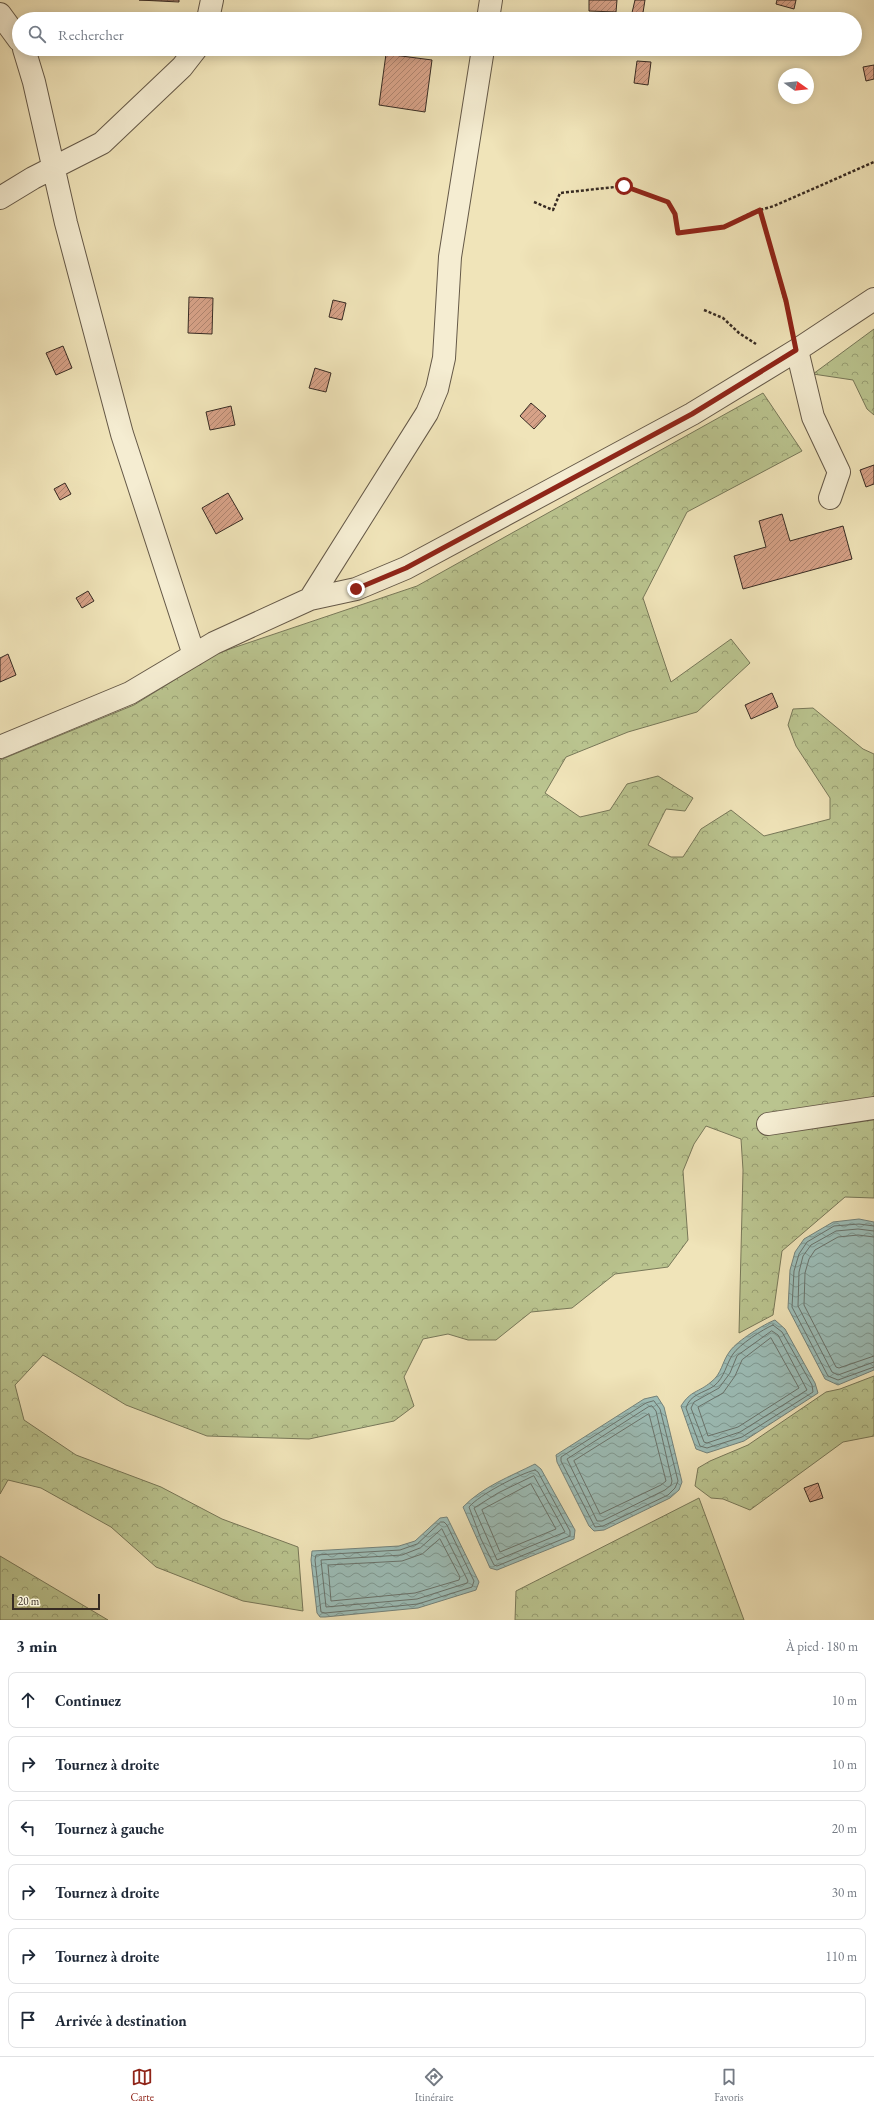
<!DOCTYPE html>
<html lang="fr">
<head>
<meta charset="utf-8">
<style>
	body { margin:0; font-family:"EB Garamond",serif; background:#f2f2f3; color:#1f2937 }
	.compass { position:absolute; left:778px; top:68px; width:36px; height:36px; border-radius:50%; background:#fff; box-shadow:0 2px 10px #0003; rotate:105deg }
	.scale { position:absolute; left:12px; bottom:10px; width:88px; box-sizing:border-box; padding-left:4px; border:2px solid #372b23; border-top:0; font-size:11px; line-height:14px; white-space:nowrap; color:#372b23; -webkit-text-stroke:3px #f5edd2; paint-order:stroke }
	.stop { position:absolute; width:12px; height:12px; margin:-9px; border:3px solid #8f2418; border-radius:50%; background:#fff }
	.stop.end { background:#8f2418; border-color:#fff; box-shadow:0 1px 4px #0008 }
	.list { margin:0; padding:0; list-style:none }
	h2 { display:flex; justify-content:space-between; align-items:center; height:52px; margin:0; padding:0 16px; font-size:17px }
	h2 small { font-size:13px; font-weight:400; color:#747a83 }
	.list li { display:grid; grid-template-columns:26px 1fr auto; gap:12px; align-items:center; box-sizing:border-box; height:56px; margin:0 8px 8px; padding:0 8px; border:1px solid #e0e1e3; border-radius:8px }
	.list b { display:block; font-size:15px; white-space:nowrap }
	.list em { font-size:13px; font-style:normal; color:#747a83 }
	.icon { flex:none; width:22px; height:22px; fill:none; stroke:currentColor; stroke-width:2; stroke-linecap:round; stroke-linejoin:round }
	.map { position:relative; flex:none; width:874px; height:1620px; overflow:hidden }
	.search { position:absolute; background:#fff; box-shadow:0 2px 10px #0003; left:12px; right:12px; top:12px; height:44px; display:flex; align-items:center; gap:10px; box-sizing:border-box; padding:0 14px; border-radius:22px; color:#747a83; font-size:15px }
	.sheet { height:436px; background:#fff }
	nav { display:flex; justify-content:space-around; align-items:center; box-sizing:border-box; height:56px; border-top:1px solid #e0e1e3; background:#fff; font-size:11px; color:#747a83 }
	nav a { display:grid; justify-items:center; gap:2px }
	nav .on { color:#8f2418 }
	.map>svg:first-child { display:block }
	.forest { fill:url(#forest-crowns); stroke:#787859 }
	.water { fill:url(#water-waves); stroke:#74837c }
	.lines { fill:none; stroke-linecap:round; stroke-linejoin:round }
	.shore { stroke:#6a746d; stroke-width:1 }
	.building { fill:url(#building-hatch); stroke:#372b23 }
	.minor-casing { stroke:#655948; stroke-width:24 }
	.path { stroke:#372b23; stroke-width:2.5; stroke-dasharray:3 2; stroke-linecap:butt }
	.minor { stroke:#f5edd2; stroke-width:22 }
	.route { stroke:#8f2418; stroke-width:5 }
</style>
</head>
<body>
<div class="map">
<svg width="874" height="1620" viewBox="0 0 874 1620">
	<defs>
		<pattern id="forest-crowns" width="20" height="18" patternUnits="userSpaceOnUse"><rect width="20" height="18" fill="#bac48f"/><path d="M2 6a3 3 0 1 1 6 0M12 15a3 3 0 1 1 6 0" fill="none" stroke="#989f74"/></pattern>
		<pattern id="water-waves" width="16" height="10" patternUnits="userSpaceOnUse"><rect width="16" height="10" fill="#9cbdb7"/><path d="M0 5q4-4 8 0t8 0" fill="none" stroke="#809a94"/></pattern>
		<pattern id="building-hatch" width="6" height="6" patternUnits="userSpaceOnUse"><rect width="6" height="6" fill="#d7a288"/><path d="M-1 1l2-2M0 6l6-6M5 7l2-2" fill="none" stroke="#af846f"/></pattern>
	</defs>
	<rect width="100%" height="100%" fill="#f0e4b9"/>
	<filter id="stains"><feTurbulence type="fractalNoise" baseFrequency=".005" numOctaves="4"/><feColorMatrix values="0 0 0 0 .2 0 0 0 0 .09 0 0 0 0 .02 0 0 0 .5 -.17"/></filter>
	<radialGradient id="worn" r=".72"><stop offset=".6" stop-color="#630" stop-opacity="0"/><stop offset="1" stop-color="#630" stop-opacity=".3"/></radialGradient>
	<path class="forest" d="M874 329V415L867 409 853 380 813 374Z
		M763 393 802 451 687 512 643 598 671 682 731 639 750 663 697 712 628 732 566 757 545 793 580 817 610 810 627 784 658 776 693 798 685 811 666 809 648 845 671 857H683L701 829 731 810 764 836 830 819V798L796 746 788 725 793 709 813 708 863 749 874 754V1198L845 1197 782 1251 773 1315 739 1333 743 1170 741 1139 706 1126 694 1144 683 1171 688 1240 668 1267 615 1274 572 1308 531 1312 496 1340H468L448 1334 423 1339 404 1377 414 1406 394 1421 309 1439 207 1436 126 1405 43 1355 15 1385 24 1420 76 1455 161 1487 222 1519 298 1547 303 1611 243 1601 156 1567 111 1527 41 1488 8 1480 0 1494V760L134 705 218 653 417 586Z
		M874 1376V1436L843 1442 750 1510 723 1499 711 1498 695 1486 698 1468 710 1461 748 1445 826 1392 840 1389Z
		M699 1498 744 1620H515L516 1591Z
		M0 1556 108 1620H0Z"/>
	<path class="water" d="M859 1219 874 1222V1370L838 1385 825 1379 788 1308 790 1270 795 1252 804 1239 833 1222Z
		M775 1320 785 1329 815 1383 818 1393 744 1441 707 1453 696 1449 681 1406C691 1390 698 1393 711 1382 722 1374 722 1361 730 1351 737 1341 764 1324 775 1320Z
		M657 1396 664 1407 682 1482 679 1490 670 1498 604 1530 594 1531 589 1526 557 1462 556 1455 644 1399Z
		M535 1464 541 1469 575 1530 574 1539 497 1570 490 1568 463 1507C482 1487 511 1476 535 1464Z
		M447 1517 479 1582 476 1590 418 1608 325 1617H320L317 1613 311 1560 312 1551 399 1546 415 1541 440 1518Z"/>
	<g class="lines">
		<path class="shore" d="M874 1226 859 1224 834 1226 807 1242 799 1254 794 1271 792 1307 828 1376 838 1380 874 1367
			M874 1231 858 1229 836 1231 811 1245 803 1256 799 1272 798 1306 832 1372 838 1375 874 1362
			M874 1237 858 1235 838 1237 815 1250 809 1259 805 1273 804 1305 836 1367 839 1368 874 1356
			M773 1325 782 1332 812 1385 813 1392 742 1437 707 1448 700 1446 686 1408C690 1394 704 1393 714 1386 725 1377 726 1364 733 1354 739 1345 763 1329 773 1325Z
			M772 1331 778 1335 807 1390 740 1432 707 1443 704 1442 691 1408 694 1402 719 1388 730 1373 737 1356Z
			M771 1338 799 1388 738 1427 708 1436 698 1407 723 1393 735 1376 742 1360Z
			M654 1401 660 1409 678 1481 675 1488 668 1495 603 1526 595 1527 561 1461V1457L646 1403Z
			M652 1406 656 1411 672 1481 671 1485 665 1490 602 1521H597L567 1459 648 1407Z
			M649 1414 666 1481 661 1485 600 1514 574 1461Z
			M535 1470 538 1472 570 1531V1536L497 1566 494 1565 481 1539 469 1507C479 1495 519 1474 535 1470Z
			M534 1476 565 1532 497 1560 474 1508 498 1493Z
			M531 1484 556 1529 500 1552 482 1510Z
			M441 1522H444L447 1525 474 1581 472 1587 418 1604 325 1613 321 1612 315 1560 316 1555 400 1550 417 1544Z
			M442 1529 468 1581 467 1583 417 1599 326 1607 321 1560 402 1555 420 1548Z
			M440 1539 460 1577 459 1580 415 1593 331 1601 328 1565 402 1561 422 1554Z"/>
	</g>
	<path class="building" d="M139 0H179V2Z
		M589 0H617L616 12 589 11Z
		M635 0H645L642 19 631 17Z
		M777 0H796L794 9 776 4Z
		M724 49H740V53L724 55Z
		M386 54 432 60 425 112 379 105Z
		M637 61 651 62 648 85 634 83Z
		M874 65V79L866 81 863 67Z
		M189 297 213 298 212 334 188 333Z
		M333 300 346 303 342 320 329 317Z
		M63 346 72 368 56 375 46 353Z
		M315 368 331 373 326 392 309 388Z
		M531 403 546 416 534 429 520 416Z
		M231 406 235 425 210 430 206 412Z
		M874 465V484L866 487 860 470Z
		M65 483 71 494 60 500 54 489Z
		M228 493 243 519 216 534 202 508Z
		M782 514 790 541 843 526 852 559 743 589 734 556 766 547 759 521Z
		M88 591 94 601 82 608 76 598Z
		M8 654 16 675 0 682V658Z
		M772 693 778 707 751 719 745 705Z
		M818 1483 823 1498 810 1502 804 1488Z"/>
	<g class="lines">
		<defs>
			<path id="minor" d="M0 14 19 40
				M208 19 212 0
				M488 19 491 0
				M24 49 34 82 66 223 122 434 194 655
				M0 198 33 178 102 143 182 67 196 49
				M797 350 813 417 839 472 830 498
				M310 599 427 413 437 389 444 358 450 257 483 49
				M0 747 130 693 214 643 310 599 356 589 406 568 692 414 797 350 874 299
				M768 1124 874 1108"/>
		</defs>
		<use href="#minor" class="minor-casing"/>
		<path class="path" d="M534 202 553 210 560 193 624 186 668 202 675 214 678 233 724 227 753 212 774 206 874 162
			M760 209 791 323
			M704 310 723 318 739 333 756 344"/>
		<use href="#minor" class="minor"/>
	</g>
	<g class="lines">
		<path class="route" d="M356 589 406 568 692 414 796 350 786 301 760 210 724 227 678 233 675 214 668 202 624 186"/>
	</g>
	<rect width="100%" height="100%" filter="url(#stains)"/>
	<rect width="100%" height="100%" fill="url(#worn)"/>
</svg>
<svg class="compass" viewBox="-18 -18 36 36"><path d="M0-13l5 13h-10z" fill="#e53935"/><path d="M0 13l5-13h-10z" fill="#747a83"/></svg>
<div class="scale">20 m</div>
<div class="stop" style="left:624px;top:186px"></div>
<div class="stop end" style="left:356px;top:589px"></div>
<div class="search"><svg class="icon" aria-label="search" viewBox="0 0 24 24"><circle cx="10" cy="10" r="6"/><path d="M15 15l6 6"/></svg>Rechercher</div>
</div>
<section class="sheet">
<h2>3 min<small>À pied · 180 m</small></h2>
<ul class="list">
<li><svg class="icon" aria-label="ahead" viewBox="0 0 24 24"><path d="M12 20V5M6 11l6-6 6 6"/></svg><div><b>Continuez</b></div><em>10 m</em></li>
<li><svg class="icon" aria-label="right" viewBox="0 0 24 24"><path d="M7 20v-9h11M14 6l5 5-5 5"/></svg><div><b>Tournez à droite</b></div><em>10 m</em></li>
<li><svg class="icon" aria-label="left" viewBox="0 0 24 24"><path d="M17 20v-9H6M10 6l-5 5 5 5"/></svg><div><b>Tournez à gauche</b></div><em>20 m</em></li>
<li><svg class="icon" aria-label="right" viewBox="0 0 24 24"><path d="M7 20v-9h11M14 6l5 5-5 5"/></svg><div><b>Tournez à droite</b></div><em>30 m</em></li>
<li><svg class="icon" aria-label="right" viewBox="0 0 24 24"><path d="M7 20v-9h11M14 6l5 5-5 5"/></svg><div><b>Tournez à droite</b></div><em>110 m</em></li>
<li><svg class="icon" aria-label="arrive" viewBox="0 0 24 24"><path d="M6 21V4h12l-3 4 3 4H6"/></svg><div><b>Arrivée à destination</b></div></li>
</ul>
</section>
<nav>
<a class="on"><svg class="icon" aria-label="map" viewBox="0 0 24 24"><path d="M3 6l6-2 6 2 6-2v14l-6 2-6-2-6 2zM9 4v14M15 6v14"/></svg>Carte</a>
<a><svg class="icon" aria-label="directions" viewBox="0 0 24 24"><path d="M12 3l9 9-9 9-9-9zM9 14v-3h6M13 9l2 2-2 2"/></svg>Itinéraire</a>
<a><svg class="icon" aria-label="saved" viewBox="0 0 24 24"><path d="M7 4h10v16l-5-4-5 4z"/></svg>Favoris</a>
</nav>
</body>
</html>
